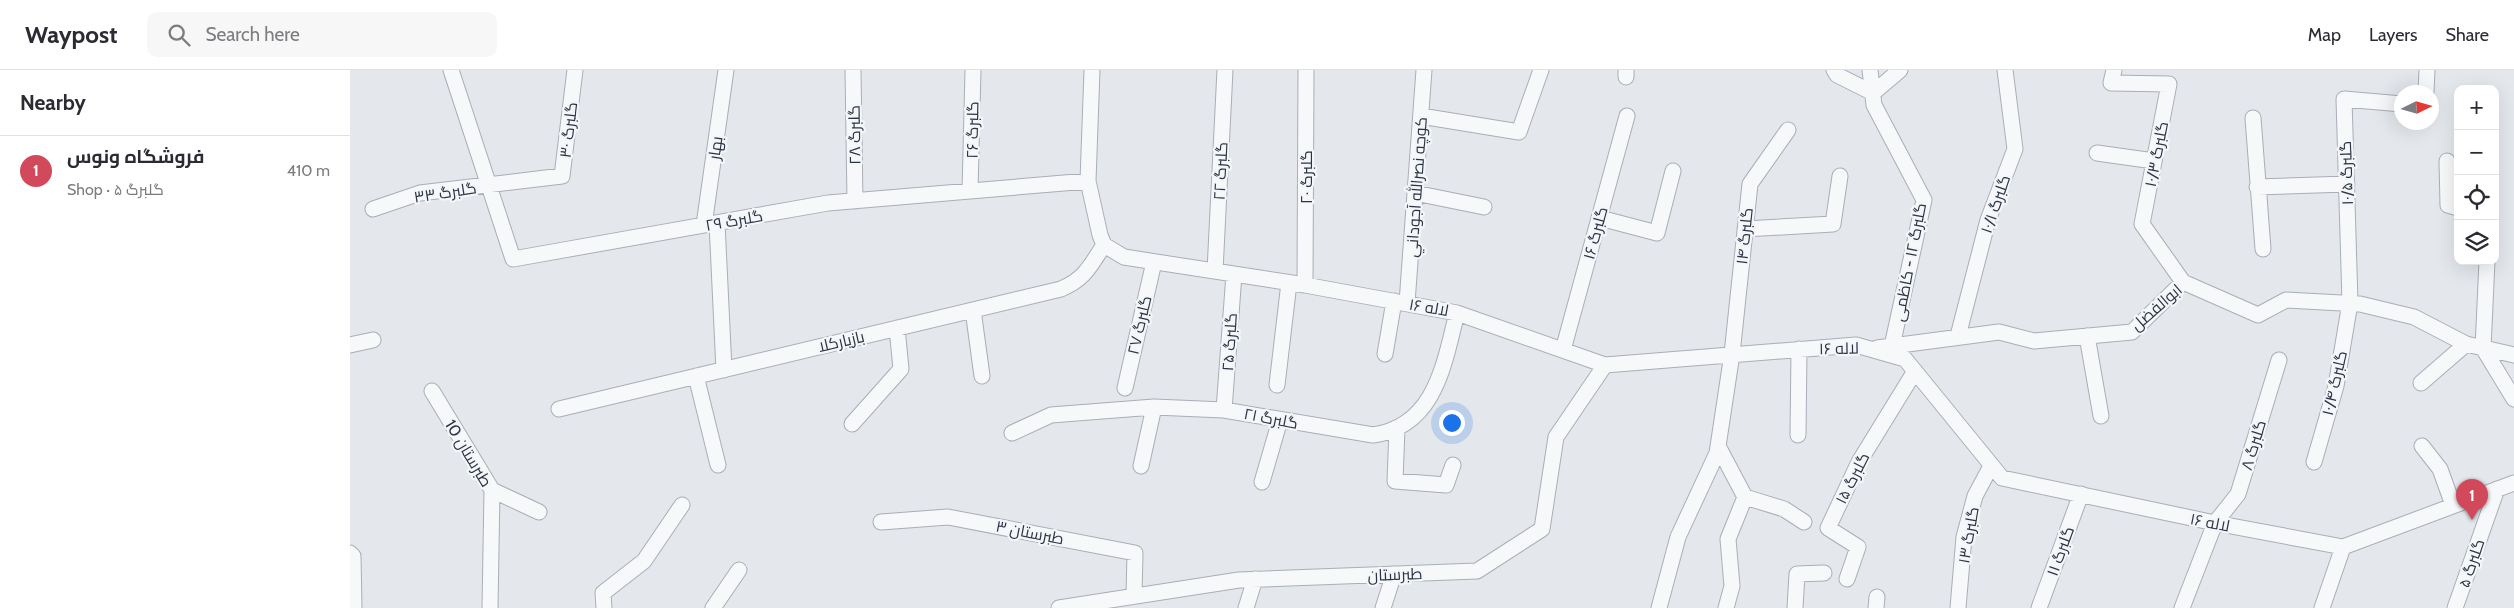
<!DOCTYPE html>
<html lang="en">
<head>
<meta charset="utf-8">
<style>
	body { margin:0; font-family:Cabin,Cairo,sans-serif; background:#f7f7f7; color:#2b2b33 }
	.controls { position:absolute; right:15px; top:15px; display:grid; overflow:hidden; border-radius:10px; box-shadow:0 5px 20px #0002 }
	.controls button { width:45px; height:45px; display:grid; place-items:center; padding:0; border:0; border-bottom:1px solid #e1e1e2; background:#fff; color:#2b2b33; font:25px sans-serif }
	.compass { position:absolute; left:2044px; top:15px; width:45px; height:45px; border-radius:50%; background:#fff; box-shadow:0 5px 20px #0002; rotate:85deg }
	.you { position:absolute; left:1101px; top:352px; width:18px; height:18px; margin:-12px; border:4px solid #fff; border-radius:50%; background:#1a73e8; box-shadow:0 0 0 8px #1a73e833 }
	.badge { display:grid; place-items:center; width:32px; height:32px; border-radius:50%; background:#d1495b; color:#fff; font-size:16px; font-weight:700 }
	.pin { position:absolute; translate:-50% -41px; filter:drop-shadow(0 1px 2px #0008) }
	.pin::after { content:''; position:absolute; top:26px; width:18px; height:15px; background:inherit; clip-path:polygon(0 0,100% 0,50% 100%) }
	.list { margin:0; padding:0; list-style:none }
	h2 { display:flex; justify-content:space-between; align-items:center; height:65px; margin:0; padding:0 20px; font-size:21px }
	h2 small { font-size:16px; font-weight:400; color:#7c7c81 }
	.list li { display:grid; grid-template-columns:32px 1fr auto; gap:15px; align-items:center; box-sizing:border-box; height:70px; padding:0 20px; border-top:1px solid #e1e1e2 }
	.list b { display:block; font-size:19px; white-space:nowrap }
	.list p { margin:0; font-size:16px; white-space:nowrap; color:#7c7c81 }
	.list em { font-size:16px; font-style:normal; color:#7c7c81 }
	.icon { flex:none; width:28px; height:28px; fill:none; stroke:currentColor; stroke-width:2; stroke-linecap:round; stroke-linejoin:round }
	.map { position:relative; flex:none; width:2164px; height:538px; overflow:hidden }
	header { display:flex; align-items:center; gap:30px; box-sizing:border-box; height:70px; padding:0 25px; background:#fff; border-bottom:1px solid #e1e1e2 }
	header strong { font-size:24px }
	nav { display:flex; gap:28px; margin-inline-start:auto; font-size:18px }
	.search { width:350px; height:45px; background:#f7f7f7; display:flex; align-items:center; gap:12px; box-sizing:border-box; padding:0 18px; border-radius:10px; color:#7c7c81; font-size:19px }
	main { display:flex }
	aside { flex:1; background:#fff }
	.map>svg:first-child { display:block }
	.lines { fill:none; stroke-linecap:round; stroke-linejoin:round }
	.street-casing { stroke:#a9aeb7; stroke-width:17 }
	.street { stroke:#f7f8fa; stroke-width:15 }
	.labels { text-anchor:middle; stroke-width:4.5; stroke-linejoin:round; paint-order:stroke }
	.street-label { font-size:16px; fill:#2b3445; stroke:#f4f6f9 }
</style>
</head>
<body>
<header>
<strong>Waypost</strong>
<div class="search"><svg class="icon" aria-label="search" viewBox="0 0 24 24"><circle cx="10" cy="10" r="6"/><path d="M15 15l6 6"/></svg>Search here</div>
<nav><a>Map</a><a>Layers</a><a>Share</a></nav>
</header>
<main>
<aside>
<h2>Nearby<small></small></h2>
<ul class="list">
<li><span class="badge">1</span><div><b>فروشگاه ونوس</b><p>Shop · گلبرگ ۵</p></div><em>410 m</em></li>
</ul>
</aside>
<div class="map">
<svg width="2164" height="538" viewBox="0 0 2164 538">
	<rect width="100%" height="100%" fill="#e4e7ec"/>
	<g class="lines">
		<defs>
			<path id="street" d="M101 0 163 189 478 133 738 111 750 165 754 175 774 187 955 215 1107 243 1255 295 1506 275 1555 289 1652 408 1865 453 1993 477 2164 413
				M503 0 505 131
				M1484 0 1487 5 1523 23 1550 0
				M1520 0 1524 35 1574 130 1542 276
				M1764 0 1761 13 1819 14 1792 154 1833 212
				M1276 7V0
				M2076 22 2077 0
				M1071 46 1169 62 1191 0
				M1903 48 1913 179
				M1747 83 1804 91
				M2097 91 2098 135 2108 138
				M738 111 742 0
				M1907 117 1997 114
				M620 121 623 0
				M1065 123 1134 137
				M23 139 70 123 212 106 225 0
				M1250 148 1307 163 1323 101
				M367 153 374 300
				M354 155 376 0
				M1395 159 1483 154 1490 106
				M865 201 875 0
				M955 215 956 0
				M1057 233 1074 0
				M623 240 632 306
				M1608 266 1638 150 1665 79 1655 0
				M1737 266 1751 346
				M0 275 23 270
				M1527 278 1649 262 1684 271 1782 262 1833 212 1908 245 1936 230 2010 234 2064 247 2116 274 2164 285
				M2133 278 2137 191
				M2133 278 2164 329
				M1213 280 1277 46
				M1035 284 1044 231
				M346 306 368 395
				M2071 313 2116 274
				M927 315 939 213
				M775 318 804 192
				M82 321 142 420 140 538
				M209 339 711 219C735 209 740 196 754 175
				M874 340 884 204
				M502 354 551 299 547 258
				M1047 358 1045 411 1096 415 1103 395
				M662 363 701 345 804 337 874 340 1023 365C1086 356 1094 293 1107 243
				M1448 365 1449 279
				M1368 376 1395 427 1434 439 1454 452
				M2072 376 2090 399 2103 435
				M1964 392 1986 316 2000 233 1994 29 2052 34
				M791 396 804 337
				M912 412 930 350
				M142 420 189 442
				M531 452 598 447 785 483 784 526
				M0 483 3 486 4 538
				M1497 509 1508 477 1478 458 1509 392 1565 301
				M254 538 253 523 294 491 332 435
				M363 538 389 500
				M709 538 889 510 1127 501 1192 459 1206 367 1255 295
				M896 538 905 509
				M1033 538 1044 504
				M1309 538 1328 467 1367 383 1382 284 1400 114 1438 60
				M1376 538 1382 516 1378 469 1395 427
				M1445 538 1447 504 1474 503
				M1526 538 1527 527
				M1608 538 1614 467 1625 426 1641 396
				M1689 538 1731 424
				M1832 538 1865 453 1888 424 1929 290
				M1972 538 1993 477
				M2105 538 2147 419"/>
		</defs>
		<use href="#street" class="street-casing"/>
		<use href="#street" class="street"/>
	</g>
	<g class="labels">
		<g class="street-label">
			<text transform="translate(218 60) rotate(-83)" y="6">گلبرگ ۳۰</text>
			<text transform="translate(622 60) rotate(-89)" y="6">گلبرگ ۲۶</text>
			<text transform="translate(504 65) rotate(-91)" y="6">گلبرگ ۲۸</text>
			<text transform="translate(365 78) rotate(-82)" y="6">بهار</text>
			<text transform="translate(1806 84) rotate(-79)" y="6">گلبرگ ۱۰/۳</text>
			<text transform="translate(870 101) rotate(-87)" y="6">گلبرگ ۲۲</text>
			<text transform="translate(1996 103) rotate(-92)" y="6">گلبرگ ۱۰/۵</text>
			<text transform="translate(956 107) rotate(-90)" y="6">گلبرگ ۲۰</text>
			<text transform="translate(1066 117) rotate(-86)" y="6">كوچه نصرالله آجوداني</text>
			<text transform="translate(95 122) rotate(-9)" y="6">گلبرگ ۳۳</text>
			<text transform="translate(1645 134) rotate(-71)" y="6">گلبرگ ۱۰/۱</text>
			<text transform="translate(384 150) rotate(-10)" y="6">گلبرگ ۲۹</text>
			<text transform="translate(1245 163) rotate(-75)" y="6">گلبرگ ۱۶</text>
			<text transform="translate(1394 166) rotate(-84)" y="6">گلبرگ ۱۴</text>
			<text transform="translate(1559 192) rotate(-79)" y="6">گلبرگ ۱۲ - کاظمی</text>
			<text transform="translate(1079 237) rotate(10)" y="6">لاله ۱۶</text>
			<text transform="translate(1806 237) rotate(-41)" y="6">ابوالفضل</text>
			<text transform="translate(789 255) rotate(-77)" y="6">گلبرگ ۲۷</text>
			<text transform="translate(491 271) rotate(-13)" y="6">بازیارکلا</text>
			<text transform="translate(879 272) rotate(-86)" y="6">گلبرگ ۲۵</text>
			<text transform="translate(1489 278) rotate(-1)" y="6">لاله ۱۶</text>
			<text transform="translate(1984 313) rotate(-77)" y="6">گلبرگ ۱۰/۴</text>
			<text transform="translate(921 348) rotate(11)" y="6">گلبرگ ۲۱</text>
			<text transform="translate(1903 375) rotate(-73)" y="6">گلبرگ ۸</text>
			<text transform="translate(119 383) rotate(59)" y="6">طبرستان 10</text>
			<text transform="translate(1502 408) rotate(-63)" y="6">گلبرگ ۱۵</text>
			<text transform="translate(1860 452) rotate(11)" y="6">لاله ۱۶</text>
			<text transform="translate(680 462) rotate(11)" y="6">طبرستان ۳</text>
			<text transform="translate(1618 465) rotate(-80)" y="6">گلبرگ ۱۳</text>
			<text transform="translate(1710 481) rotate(-70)" y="6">گلبرگ ۱۱</text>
			<text transform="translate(2121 493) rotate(-71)" y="6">گلبرگ ۵</text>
			<text transform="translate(1045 504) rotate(-2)" y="6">طبرستان</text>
		</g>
	</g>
</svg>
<div class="controls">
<button>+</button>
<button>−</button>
<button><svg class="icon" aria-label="locate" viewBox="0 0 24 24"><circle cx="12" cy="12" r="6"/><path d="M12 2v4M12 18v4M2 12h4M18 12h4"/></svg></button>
<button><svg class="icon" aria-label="layers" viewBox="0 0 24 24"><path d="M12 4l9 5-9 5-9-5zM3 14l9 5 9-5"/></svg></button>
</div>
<svg class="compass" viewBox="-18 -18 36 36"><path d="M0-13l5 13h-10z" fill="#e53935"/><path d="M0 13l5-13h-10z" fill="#7c7c81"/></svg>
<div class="you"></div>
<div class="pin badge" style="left:2122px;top:450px">1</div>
</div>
</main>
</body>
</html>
